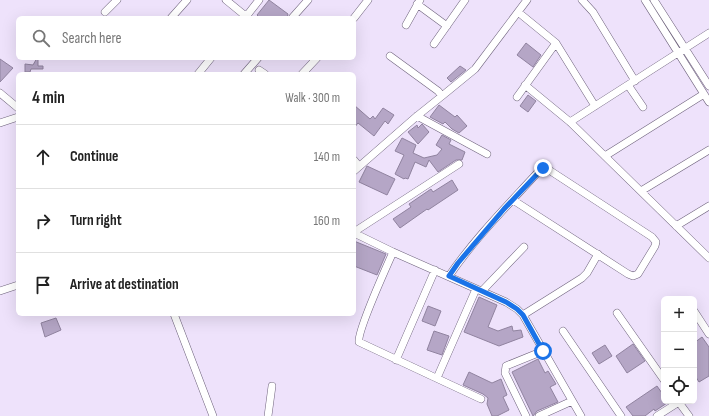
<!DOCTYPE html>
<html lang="en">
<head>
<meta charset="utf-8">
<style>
	body { margin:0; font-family:"Sofia Sans Condensed",sans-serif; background:#f2f2f2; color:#222 }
	.controls { position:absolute; right:12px; bottom:12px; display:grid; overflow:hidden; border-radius:6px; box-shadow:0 4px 16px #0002 }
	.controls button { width:36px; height:36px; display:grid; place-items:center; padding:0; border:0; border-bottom:1px solid #e0e0e0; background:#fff; color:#222; font:20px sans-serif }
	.stop { position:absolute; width:12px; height:12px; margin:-9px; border:3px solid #1a73e8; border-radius:50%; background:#fff }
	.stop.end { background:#1a73e8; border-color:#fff; box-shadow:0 1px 4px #0008 }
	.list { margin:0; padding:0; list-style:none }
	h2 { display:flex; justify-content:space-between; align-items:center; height:52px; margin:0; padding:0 16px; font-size:17px }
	h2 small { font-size:13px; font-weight:400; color:#767676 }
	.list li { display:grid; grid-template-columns:26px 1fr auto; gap:12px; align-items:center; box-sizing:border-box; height:64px; padding:0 16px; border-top:1px solid #e0e0e0 }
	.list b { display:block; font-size:15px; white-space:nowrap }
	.list em { font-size:13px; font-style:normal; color:#767676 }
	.icon { flex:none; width:22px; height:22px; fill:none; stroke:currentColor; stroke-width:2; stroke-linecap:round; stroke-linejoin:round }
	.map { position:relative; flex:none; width:709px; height:416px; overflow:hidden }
	.search { position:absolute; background:#fff; box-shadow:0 4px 16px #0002; left:16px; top:16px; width:340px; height:44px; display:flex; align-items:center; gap:10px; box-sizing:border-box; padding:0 14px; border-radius:6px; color:#767676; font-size:15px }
	.panel { position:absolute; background:#fff; box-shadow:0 4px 16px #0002; left:16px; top:72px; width:340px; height:244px; border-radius:6px }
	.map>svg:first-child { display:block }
	.building { fill:#b5a6c6; stroke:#90839f }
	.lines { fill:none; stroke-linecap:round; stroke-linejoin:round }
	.minor-casing { stroke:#6e627c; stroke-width:8 }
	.minor { stroke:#fff; stroke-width:7 }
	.route { stroke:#1a73e8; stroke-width:5 }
</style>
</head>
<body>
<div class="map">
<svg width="709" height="416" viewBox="0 0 709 416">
	<rect width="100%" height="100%" fill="#eee2fb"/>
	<path class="building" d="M269 0 288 14 287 18H260L257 15Z
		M526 43 541 55 533 67 517 55Z
		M37 58H38V66H43V69H31L30 72H25V64L33 65Z
		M0 59 13 68 0 82Z
		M460 66 466 70 451 82 447 78Z
		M528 95 536 101 528 112 520 106Z
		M354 105 370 119 373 116 375 119 383 108 394 115 388 124 385 121 374 136 358 123 354 128Z
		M439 105 455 117 457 115 467 126 459 133 452 129 445 122 443 124 430 117Z
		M422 124 429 132 418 144 408 132 417 125 418 128Z
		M442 135 451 140 449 144 465 152 462 160H456L438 172 429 160 426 167 415 162 408 179 405 178 404 179 395 174 404 155 395 151 402 138 416 145 413 153 424 158 437 155 442 149 436 145Z
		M367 166 395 179 387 195 359 182Z
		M452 180 458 190 428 210 427 209 400 228 393 219 411 207 409 204 431 189 433 192Z
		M354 241 386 254 377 275 354 266Z
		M479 297 497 305 488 327 498 331 512 326 513 331 521 330 523 337 499 346 464 332Z
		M428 306 441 311 435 326 422 321Z
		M56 318 61 330 45 337 41 323Z
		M434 331 449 336 442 355 427 350Z
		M702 337 709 347V376L699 382 694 374V343Z
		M633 344 645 361 627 373 616 356Z
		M605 345 612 356 599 364 592 353Z
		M538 359 545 373 548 371 556 384 550 387 558 402 537 411 533 416 512 372Z
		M469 372 492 383 501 379 507 395 503 397 509 410 497 416H492L487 404 488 398 483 394 463 385Z
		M657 386 664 396V401H670L655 411 654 409 645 416H633L626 407Z"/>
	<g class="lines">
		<defs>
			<path id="minor" d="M226 0 248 18
				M582 0 593 12 635 81
				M645 0 709 102
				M654 0 709 86
				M417 4 447 26
				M105 12 117 0
				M518 12 556 43 595 106
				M171 18 187 0
				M245 18 259 0
				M292 18 308 0
				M354 18 368 0
				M406 25 420 0
				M434 44 465 0
				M259 70 265 74
				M198 74 211 58
				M244 74 258 58
				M302 74 317 58
				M525 85 570 122 709 258
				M628 85 643 107
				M0 93 18 108
				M442 96 475 69 527 0
				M517 97 556 43
				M417 116 487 154
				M570 122 709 33
				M0 123 18 117
				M605 156 704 94
				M354 160 359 166
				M354 171 417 116 442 96 438 91 390 56
				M641 191 709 150
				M676 226 709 206
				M354 232 459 164
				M354 233 393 252 506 302 517 309 523 315 581 416
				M393 252C387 266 357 331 359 342L481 399
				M449 276C475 238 508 205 539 171L543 168H546L652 237 656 242 655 246 638 274 633 276 628 274 513 200
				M0 291 18 285
				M482 291 524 247
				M694 311 709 334
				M617 313 664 380
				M174 314 213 416
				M523 315 582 278 587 273 598 254
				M563 331 621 416
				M396 360 435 270
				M437 378 476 289
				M678 401 689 416
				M268 416 272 386
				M526 416 505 373 506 366 543 351
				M539 416 572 401
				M657 416 679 402"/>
		</defs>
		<use href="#minor" class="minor-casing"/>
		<use href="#minor" class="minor"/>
	</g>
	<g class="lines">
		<path class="route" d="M543 168 504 209 458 263 449 276 506 302 517 309 523 315 543 351"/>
	</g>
</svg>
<div class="controls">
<button>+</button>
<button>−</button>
<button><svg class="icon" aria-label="locate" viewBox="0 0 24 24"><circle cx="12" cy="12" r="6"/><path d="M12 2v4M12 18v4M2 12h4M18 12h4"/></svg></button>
</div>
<div class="stop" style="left:543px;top:351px"></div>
<div class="stop end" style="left:543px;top:168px"></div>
<div class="search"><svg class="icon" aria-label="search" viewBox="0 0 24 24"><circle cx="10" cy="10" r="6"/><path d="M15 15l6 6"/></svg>Search here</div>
<section class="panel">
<h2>4 min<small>Walk · 300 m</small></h2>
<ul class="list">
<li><svg class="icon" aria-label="ahead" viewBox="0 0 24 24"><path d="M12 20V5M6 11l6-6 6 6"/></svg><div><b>Continue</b></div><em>140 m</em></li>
<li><svg class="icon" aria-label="right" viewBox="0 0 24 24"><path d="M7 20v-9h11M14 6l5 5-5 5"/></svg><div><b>Turn right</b></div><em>160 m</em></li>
<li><svg class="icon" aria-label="arrive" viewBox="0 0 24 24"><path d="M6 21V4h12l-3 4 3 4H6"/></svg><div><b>Arrive at destination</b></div></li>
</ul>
</section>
</div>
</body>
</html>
